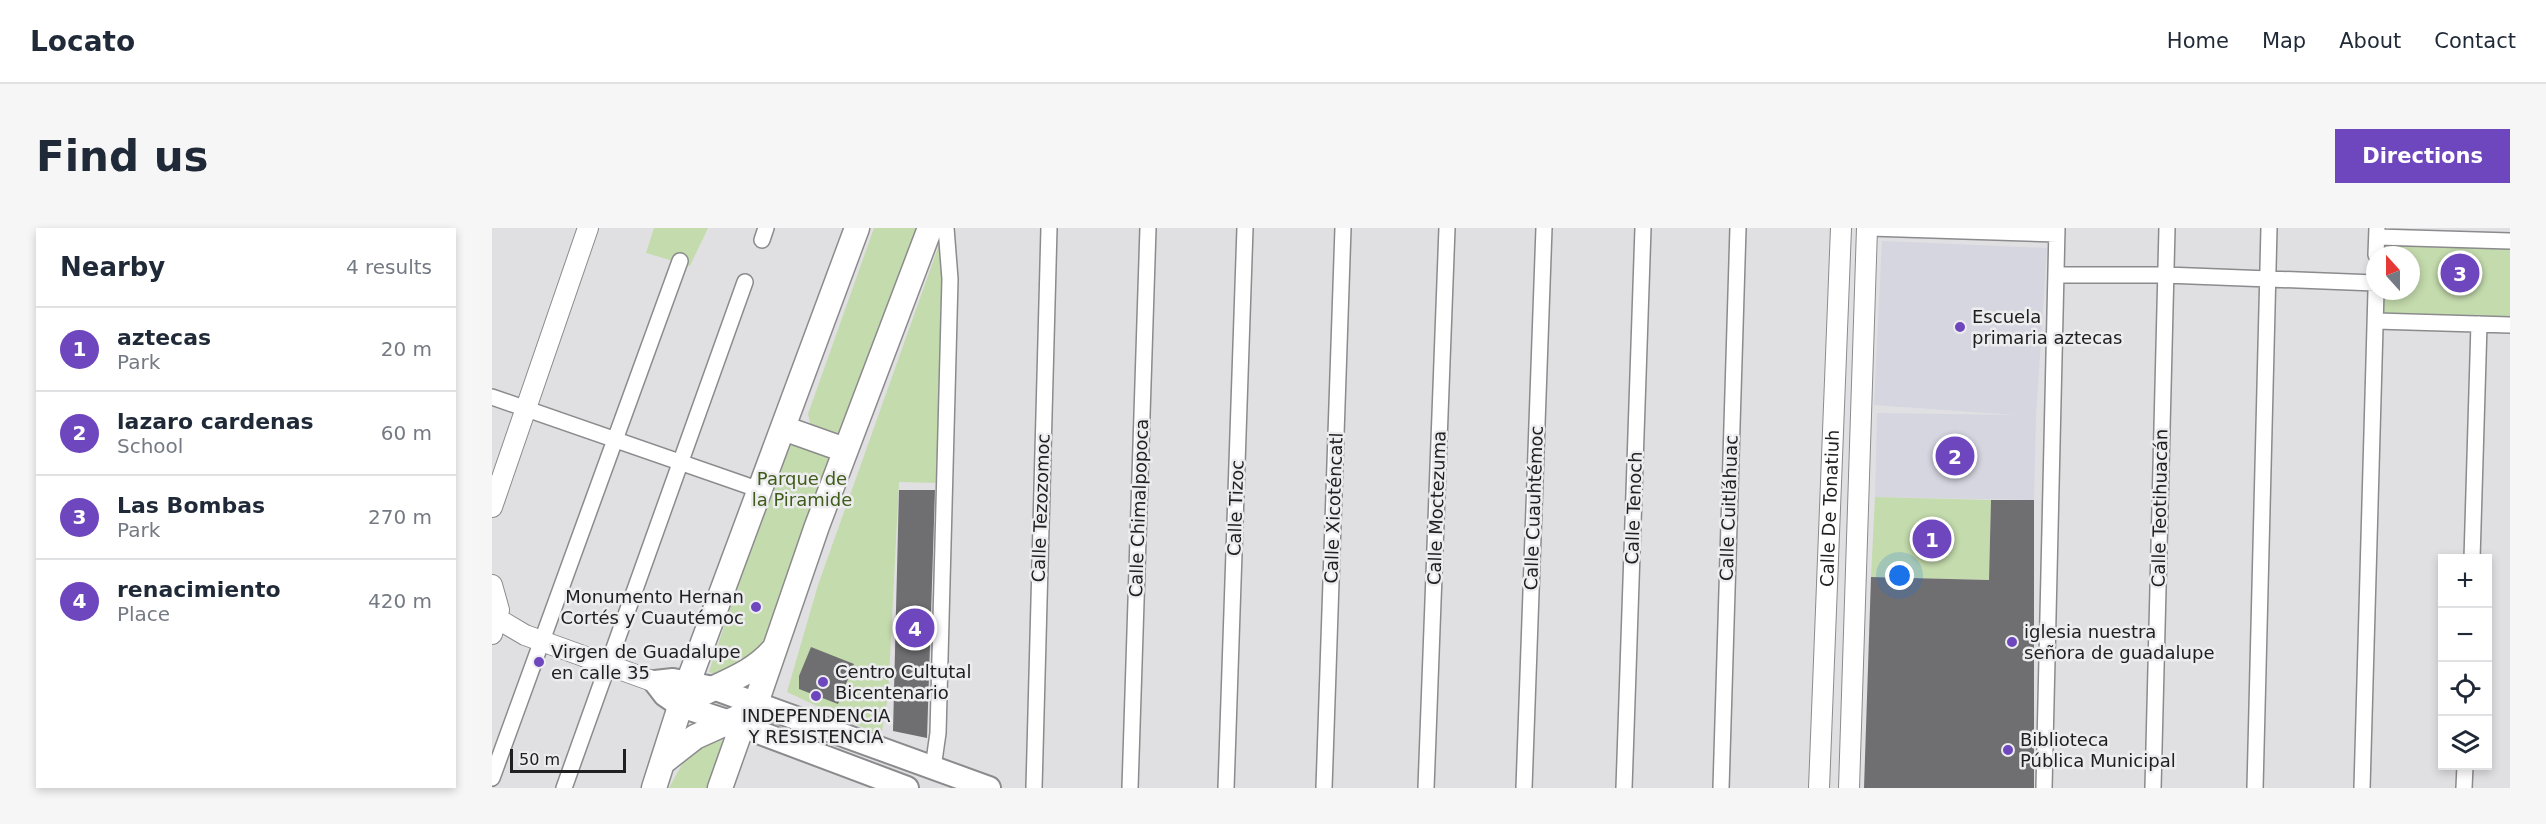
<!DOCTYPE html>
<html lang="en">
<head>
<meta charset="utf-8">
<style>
	body { margin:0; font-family:"DejaVu Sans",sans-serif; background:#f6f6f7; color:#1f2937 }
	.controls { position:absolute; right:18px; bottom:18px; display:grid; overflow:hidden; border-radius:0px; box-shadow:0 3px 9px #0003 }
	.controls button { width:54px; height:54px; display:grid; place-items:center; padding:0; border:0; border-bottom:2px solid #e0e1e3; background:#fff; color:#1f2937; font:30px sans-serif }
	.compass { position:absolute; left:1874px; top:18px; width:54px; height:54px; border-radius:50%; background:#fff; box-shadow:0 3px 9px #0003; rotate:339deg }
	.scale { position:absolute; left:18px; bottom:15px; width:116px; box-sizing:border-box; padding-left:6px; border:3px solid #202021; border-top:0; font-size:16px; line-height:21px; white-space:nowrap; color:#202021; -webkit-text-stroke:4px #ededf0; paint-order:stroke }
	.you { position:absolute; left:1408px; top:348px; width:21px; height:21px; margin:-15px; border:4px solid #fff; border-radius:50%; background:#1a73e8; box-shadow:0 0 0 9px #1a73e833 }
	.badge { display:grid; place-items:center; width:39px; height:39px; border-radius:50%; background:#6e46be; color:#fff; font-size:20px; font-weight:700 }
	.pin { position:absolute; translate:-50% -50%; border:3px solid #fff; box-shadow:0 2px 6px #0006 }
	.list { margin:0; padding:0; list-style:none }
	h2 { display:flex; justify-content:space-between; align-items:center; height:78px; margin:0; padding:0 24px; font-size:26px }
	h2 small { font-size:20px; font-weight:400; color:#747a83 }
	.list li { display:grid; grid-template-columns:39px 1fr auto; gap:18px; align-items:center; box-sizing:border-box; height:84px; padding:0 24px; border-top:2px solid #e0e1e3 }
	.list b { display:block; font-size:22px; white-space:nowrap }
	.list p { margin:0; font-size:20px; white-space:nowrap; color:#747a83 }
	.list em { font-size:20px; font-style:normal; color:#747a83 }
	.icon { flex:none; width:33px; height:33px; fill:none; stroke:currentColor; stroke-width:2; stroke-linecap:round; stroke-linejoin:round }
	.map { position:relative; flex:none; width:2018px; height:560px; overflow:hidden; border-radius:0px }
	header { display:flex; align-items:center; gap:36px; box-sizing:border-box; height:84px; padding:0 30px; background:#fff; border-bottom:2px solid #e0e1e3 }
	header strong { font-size:28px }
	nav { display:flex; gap:33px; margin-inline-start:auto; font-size:21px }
	.intro { display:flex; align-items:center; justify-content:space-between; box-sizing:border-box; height:144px; padding:0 36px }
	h1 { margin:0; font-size:42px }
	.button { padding:15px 27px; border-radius:0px; background:#6e46be; color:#fff; font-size:21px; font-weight:700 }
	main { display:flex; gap:36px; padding:0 36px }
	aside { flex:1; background:#fff; border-radius:0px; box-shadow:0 3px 9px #0003 }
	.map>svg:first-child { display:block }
	.built { fill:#d5d6e0 }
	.green { fill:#c4dbad }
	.building { fill:#6f6f71 }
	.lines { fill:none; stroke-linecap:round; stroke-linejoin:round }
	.minor-casing { stroke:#8b8b8e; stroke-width:18 }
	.tertiary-casing { stroke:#8b8b8e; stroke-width:22 }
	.secondary-casing { stroke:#8b8b8e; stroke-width:26 }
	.primary-casing { stroke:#8b8b8e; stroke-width:27 }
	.minor { stroke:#fff; stroke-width:15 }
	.tertiary { stroke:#fff; stroke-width:20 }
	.secondary { stroke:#fff; stroke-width:22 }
	.primary { stroke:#fff; stroke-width:24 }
	.poi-dot { fill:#6e46be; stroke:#ededf0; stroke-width:2 }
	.labels { text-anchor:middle; stroke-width:5; stroke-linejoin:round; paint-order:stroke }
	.poi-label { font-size:18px; fill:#202021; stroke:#ededf0; text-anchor:start }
	.park-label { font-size:18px; fill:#405c1a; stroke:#ededf0 }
	.street-label { font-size:18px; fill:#202021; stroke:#ededf0 }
</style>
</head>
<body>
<header>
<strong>Locato</strong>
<nav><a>Home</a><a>Map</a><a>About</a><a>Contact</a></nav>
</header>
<div class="intro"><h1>Find us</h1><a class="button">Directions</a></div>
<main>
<aside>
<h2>Nearby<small>4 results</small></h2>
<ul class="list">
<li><span class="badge">1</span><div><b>aztecas</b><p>Park</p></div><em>20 m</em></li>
<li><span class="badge">2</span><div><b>lazaro cardenas</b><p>School</p></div><em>60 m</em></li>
<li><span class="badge">3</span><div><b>Las Bombas</b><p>Park</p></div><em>270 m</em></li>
<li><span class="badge">4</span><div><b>renacimiento</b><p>Place</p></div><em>420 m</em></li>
</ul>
</aside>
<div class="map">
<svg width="2018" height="560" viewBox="0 0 2018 560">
	<rect width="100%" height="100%" fill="#e0e0e2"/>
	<path class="built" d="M1390 13 1555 20 1544 188 1542 272 1383 269 1385 185 1524 187 1382 177Z"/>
	<path class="green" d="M162 0H216L198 38 154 25Z
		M382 0H429L347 208 319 199 316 186Z
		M457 12 447 255 407 254 396 469 389 508 295 464 326 357 448 14Z
		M1890 14 2018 18V91L1889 87V63H1919V27H1890Z
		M302 216 340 231 280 425 235 451 217 444 289 226 295 218Z
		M1383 269 1499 272 1497 352 1379 349Z
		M223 506 230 512 221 560H177L196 525Z"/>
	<path class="building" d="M407 262H443L435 510 401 503Z
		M1499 272H1542V560H1372L1379 349 1497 352Z
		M319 419 362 436 346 476 307 461V448Z"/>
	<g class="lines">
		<defs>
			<path id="minor" d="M1378 0 1565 6
				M1885 9 2018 13
				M270 12 274 0
				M1884 27 1885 0
				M1564 47H1674L1883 55
				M1884 93 2018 97
				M0 169 268 262
				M1980 331 1987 96
				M441 540 446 505 458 51 454 0
				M0 550 188 33
				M72 560 253 54
				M542 560 557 0
				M638 560 656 0
				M734 560 753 0
				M832 560 851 0
				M934 560 955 0
				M1032 560 1052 0
				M1132 560 1151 0
				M1229 560 1246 0
				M1552 560 1565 0
				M1661 560 1675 0
				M1763 560 1777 0
				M1870 560 1884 63
				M1972 560 1973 538"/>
			<g id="tertiary">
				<path d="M0 279 96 0"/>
				<path d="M0 357 7 382 0 406"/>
				<path d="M6 391 33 407 163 454"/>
				<path id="s1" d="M1327 560 1349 0"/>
				<path d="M1357 560 1375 0"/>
			</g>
			<path id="secondary" d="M163 454 181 452 221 460 497 560
				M163 454 173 467 189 478 250 498 415 560"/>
			<path id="primary" d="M291 200 353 222
				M189 478C219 457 256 451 281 422
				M171 534 203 509 245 490 261 479
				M162 560 193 463 365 0
				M228 560 250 498 264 475 325 298 438 0"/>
		</defs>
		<use href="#minor" class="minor-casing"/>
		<use href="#tertiary" class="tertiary-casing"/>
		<use href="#secondary" class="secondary-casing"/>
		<use href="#primary" class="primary-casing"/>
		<use href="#minor" class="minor"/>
		<use href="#tertiary" class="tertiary"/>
		<use href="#secondary" class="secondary"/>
		<use href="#primary" class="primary"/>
	</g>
	<g class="poi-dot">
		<circle cx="1468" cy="99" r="6"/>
		<circle cx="264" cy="379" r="6"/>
		<circle cx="1520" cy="414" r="6"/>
		<circle cx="47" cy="434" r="6"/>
		<circle cx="331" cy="454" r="6"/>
		<circle cx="324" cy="468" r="6"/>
		<circle cx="1516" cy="522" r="6"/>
	</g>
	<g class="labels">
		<g class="poi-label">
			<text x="1480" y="95">Escuela<tspan x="1480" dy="21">primaria aztecas</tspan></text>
			<text x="252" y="375" text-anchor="end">Monumento Hernan<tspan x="252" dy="21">Cortés y Cuautémoc</tspan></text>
			<text x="1532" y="410">iglesia nuestra<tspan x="1532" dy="21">señora de guadalupe</tspan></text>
			<text x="59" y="430">Virgen de Guadalupe<tspan x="59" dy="21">en calle 35</tspan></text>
			<text x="343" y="450">Centro Cultutal<tspan x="343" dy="21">Bicentenario</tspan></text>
			<text x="324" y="494" text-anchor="middle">INDEPENDENCIA<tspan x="324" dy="21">Y RESISTENCIA</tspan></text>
			<text x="1528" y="518">Biblioteca<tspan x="1528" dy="21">Pública Municipal</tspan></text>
		</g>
		<g class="park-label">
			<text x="310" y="257">Parque de<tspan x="310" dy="21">la Piramide</tspan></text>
		</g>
		<g class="street-label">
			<text transform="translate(549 280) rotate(-88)" y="6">Calle Tezozomoc</text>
			<text transform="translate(647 280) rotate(-88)" y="6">Calle Chimalpopoca</text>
			<text transform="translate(744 280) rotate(-88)" y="6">Calle Tizoc</text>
			<text transform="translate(842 280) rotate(-88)" y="6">Calle Xicoténcatl</text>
			<text transform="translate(945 280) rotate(-88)" y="6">Calle Moctezuma</text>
			<text transform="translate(1042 280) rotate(-88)" y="6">Calle Cuauhtémoc</text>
			<text transform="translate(1142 280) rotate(-88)" y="6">Calle Tenoch</text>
			<text transform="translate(1237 280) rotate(-88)" y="6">Calle Cuitláhuac</text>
			<text dy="6" stroke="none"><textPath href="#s1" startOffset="280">Calle De Tonatiuh</textPath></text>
			<text transform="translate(1668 280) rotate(-89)" y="6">Calle Teotihuacán</text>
		</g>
	</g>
</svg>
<div class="controls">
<button>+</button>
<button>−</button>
<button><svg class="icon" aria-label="locate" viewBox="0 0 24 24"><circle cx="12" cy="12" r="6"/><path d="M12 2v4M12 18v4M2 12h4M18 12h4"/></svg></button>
<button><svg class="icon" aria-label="layers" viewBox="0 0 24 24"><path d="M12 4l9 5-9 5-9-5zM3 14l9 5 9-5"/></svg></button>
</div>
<svg class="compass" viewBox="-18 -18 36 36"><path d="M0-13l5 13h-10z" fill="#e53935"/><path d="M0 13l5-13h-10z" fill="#747a83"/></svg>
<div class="scale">50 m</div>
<div class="you"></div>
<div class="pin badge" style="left:1440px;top:311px">1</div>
<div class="pin badge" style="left:1463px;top:228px">2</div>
<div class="pin badge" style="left:1968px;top:45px">3</div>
<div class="pin badge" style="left:423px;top:400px">4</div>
</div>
</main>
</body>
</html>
